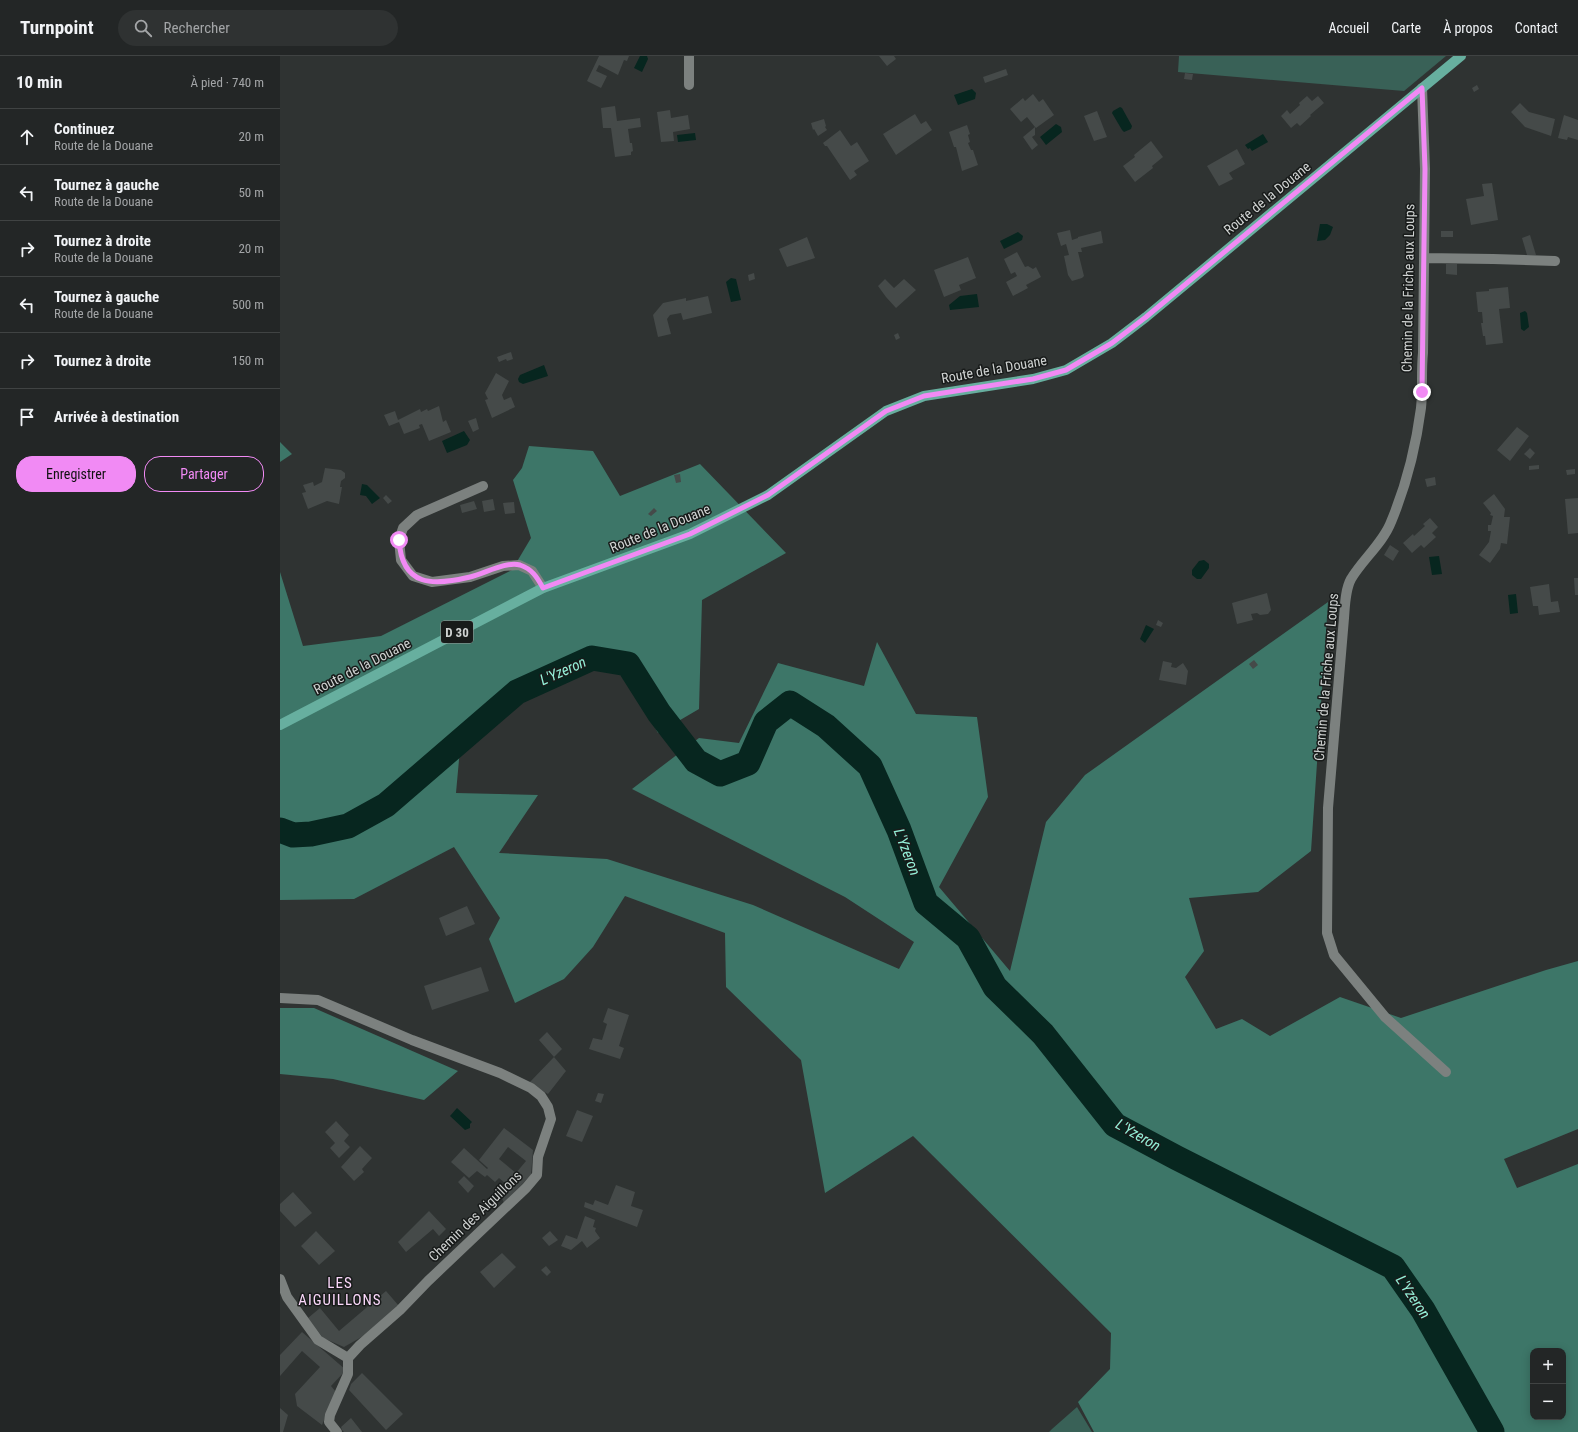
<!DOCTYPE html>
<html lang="fr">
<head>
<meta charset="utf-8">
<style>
	body { margin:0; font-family:"Roboto Condensed",sans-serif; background:#2f3232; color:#f1f3f6 }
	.controls { position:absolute; right:12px; bottom:12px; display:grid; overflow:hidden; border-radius:8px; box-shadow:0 2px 10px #0003 }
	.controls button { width:36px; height:36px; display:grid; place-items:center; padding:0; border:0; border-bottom:1px solid #404343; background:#232626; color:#f1f3f6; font:20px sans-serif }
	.stop { position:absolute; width:12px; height:12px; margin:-9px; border:3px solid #f18af4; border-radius:50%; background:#fff }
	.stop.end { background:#f18af4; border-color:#fff; box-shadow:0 1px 4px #0008 }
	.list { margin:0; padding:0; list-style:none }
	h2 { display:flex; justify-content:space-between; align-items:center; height:52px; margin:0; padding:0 16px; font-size:17px }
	h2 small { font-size:13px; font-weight:400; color:#a3a5a7 }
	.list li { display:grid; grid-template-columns:26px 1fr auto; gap:12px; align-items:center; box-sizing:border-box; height:56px; padding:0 16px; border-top:1px solid #404343 }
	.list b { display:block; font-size:15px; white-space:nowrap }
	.list p { margin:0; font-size:13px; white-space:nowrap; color:#a3a5a7 }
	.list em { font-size:13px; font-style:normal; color:#a3a5a7 }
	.actions { display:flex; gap:8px; padding:12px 16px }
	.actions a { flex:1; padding:9px 0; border:1px solid #f18af4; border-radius:16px; text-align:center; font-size:14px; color:#f18af4 }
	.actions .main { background:#f18af4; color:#111 }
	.icon { flex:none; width:22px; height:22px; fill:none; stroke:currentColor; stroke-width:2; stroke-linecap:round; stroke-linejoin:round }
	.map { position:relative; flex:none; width:1298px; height:1376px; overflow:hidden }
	header { display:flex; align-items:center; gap:24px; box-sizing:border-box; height:56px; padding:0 20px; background:#232626; border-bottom:1px solid #404343 }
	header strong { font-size:19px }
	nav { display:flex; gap:22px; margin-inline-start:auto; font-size:14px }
	.search { width:280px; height:36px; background:#2f3232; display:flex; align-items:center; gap:10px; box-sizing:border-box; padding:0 14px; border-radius:22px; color:#a3a5a7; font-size:15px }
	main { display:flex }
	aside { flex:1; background:#232626 }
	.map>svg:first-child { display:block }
	.green { fill:#396157 }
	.forest { fill:#3d7668; fill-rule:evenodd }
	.water { fill:#07261f }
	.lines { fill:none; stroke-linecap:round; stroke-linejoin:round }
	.river { stroke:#07261f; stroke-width:25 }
	.building { fill:#454a49; fill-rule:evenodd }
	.minor { stroke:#7c817f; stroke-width:10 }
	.major { stroke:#67af9f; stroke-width:10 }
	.route { stroke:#f18af4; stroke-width:5 }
	.labels { text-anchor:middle; stroke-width:3; stroke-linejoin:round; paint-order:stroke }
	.shield { fill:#181b1a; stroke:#989b9a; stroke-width:1 }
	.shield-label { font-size:13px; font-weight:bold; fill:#cfd2d1 }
	.street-label { font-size:14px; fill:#cfd2d1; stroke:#181b1a }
	.water-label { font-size:15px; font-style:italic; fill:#94f0d8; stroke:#181b1a }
	.neighbourhood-label { font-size:15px; letter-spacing:1px; fill:#fad7fa; stroke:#181b1a }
</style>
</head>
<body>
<header>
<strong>Turnpoint</strong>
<div class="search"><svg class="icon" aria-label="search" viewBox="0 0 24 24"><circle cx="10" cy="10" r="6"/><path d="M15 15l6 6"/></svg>Rechercher</div>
<nav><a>Accueil</a><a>Carte</a><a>À propos</a><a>Contact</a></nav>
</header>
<main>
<aside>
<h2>10 min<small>À pied · 740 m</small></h2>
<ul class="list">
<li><svg class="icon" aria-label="ahead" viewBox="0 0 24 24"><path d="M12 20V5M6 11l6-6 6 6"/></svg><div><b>Continuez</b><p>Route de la Douane</p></div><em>20 m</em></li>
<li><svg class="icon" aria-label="left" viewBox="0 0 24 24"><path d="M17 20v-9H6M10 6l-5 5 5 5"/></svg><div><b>Tournez à gauche</b><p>Route de la Douane</p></div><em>50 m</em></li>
<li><svg class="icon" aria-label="right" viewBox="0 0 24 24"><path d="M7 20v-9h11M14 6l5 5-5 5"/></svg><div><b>Tournez à droite</b><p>Route de la Douane</p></div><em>20 m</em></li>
<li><svg class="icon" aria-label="left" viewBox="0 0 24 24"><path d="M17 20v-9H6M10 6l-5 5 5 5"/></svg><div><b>Tournez à gauche</b><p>Route de la Douane</p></div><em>500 m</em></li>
<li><svg class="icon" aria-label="right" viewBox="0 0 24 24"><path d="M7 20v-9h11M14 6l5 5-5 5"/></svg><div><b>Tournez à droite</b></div><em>150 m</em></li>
<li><svg class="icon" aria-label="arrive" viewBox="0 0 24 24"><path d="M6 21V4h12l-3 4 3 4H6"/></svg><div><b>Arrivée à destination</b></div></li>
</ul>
<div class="actions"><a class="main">Enregistrer</a><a>Partager</a></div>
</aside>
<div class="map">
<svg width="1298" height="1376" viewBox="0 0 1298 1376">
	<rect width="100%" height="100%" fill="#2f3332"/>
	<path class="green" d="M899 0H1166L1124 35 898 16Z
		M797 1351 812 1376H769L772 1373Z"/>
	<path class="forest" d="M0 386 12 398 0 406Z
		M249 390 313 395 340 440 420 408 506 497 422 544 419 653 378 677 344 614 314 608 244 640 180 693 176 737 258 739 219 797 327 803 473 849 619 913 634 886 565 841 352 733 419 682 459 687 498 607 584 630 597 586 636 658 697 661 708 741 659 831 730 915 766 766 805 719 1048 546 1031 795 978 836 909 842 924 895 905 921 936 973 962 963 990 980 1060 941 1121 962 1266 914 1298 905V1073L1224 1103 1237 1132 1298 1108V1376H814L798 1346 830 1313 831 1277 633 1080 545 1137 521 1004 446 931 445 877 345 840 313 891 284 923 235 947 209 883 220 862 174 791 74 843 0 844V516L23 590 101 580 232 514 251 482 233 424 242 412ZM1253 1295H1283V1361H1253Z
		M0 952H34L178 1015 144 1044 53 1023 0 1018Z"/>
	<path class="water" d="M360 0H367L368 3 362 16 354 12Z
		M692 33 696 37 695 43 678 49 674 39Z
		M840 51 842 52 852 70 851 73 844 76 842 74 832 57 833 55Z
		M776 68 781 71 782 76 766 89 760 81Z
		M415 77 416 84 398 86 397 79Z
		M983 78 988 86 972 95 970 92 968 93 965 89Z
		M1040 168H1047L1053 171 1050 179 1045 184 1037 185Z
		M738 176 743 180 742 184 724 193 720 185Z
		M451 222 456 223 461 244 451 246 446 226Z
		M697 238 699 251 670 254 669 249 680 240Z
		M1245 255 1247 257 1249 271 1244 275 1241 273 1240 257Z
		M264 309 268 320 243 328 239 326 238 323 240 319Z
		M184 375 190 384 187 389 167 397 162 385Z
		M82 428 87 429 100 442 92 448 86 440 80 439Z
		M1159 500 1162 518 1152 519 1149 501Z
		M924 504 929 508V512L921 523H917L912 519V514L919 505Z
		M1236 538 1238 557 1230 558 1228 539Z
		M866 569 874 573 865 587 860 583Z
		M177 1052 192 1066 190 1068V1072L185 1074 170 1060Z"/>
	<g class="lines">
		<path class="river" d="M0 774 13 779 31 778 68 770 106 749 237 636 312 602 348 608 379 657 416 705 440 718 468 707 486 666 510 647 546 670 590 710 619 774 646 847 688 882 715 931 763 978 835 1069 897 1102 1113 1211 1143 1254 1212 1376"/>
	</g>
	<path class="building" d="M319 0H349L347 5 344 4 338 19 319 9 316 15 327 20 321 32 307 25Z
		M599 0H614L616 3 607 10Z
		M726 13 728 19 705 27 703 21Z
		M905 17 913 18 912 24 904 23Z
		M1197 29 1199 33 1194 36 1192 32Z
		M753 38 759 46 763 43 774 59 756 72 755 71V79L752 81 758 89 752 94 743 81 755 71 747 61 741 66 730 53 743 42 745 45Z
		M1027 40 1032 45 1038 40 1044 47 1030 59 1031 60 1020 70 1017 67 1011 72 1001 60 1007 54 1010 58 1020 49 1019 47Z
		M1240 47 1249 56 1275 63 1271 80 1245 71 1231 56Z
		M335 50 337 65 360 62 361 71 348 73 350 87H352L353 95 351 96V99L335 101 331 72H323L321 52Z
		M390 54 391 62 408 59 410 73 393 76 394 85 381 86 377 56Z
		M817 55 827 81 814 85 804 60Z
		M635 58 641 68 646 65 652 74 616 99 603 78Z
		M1284 59 1298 64V84L1288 81 1287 84 1278 82Z
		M544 63 546 70 545 71 547 74 538 80 534 73 533 74 531 67Z
		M687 69 690 78 688 79 690 86 688 87 691 94H693L698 109 682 115 676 91H674L669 76Z
		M560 74 571 90 577 86 589 105 574 115 577 119 570 124 547 90H545L543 87Z
		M871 85 883 101 872 110 873 112 855 126 843 110 855 101 854 99Z
		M957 93 965 108 949 117 953 123 939 130 927 110Z
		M1212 127 1218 164 1191 169 1186 143 1204 140 1202 128Z
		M790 174 792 184 798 182V181L821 175 823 187 801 192 802 196H798L804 220 802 222 792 225 788 219 784 200 789 199 786 188 781 190 777 177Z
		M1161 175H1173V181H1161Z
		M1250 179 1256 199H1247L1242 182Z
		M527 181 535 202 507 211 499 193Z
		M737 196 745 211 748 210 753 213 756 211 761 221 746 229 748 232 733 240 726 226 737 220 735 216 731 218 724 203Z
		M688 201 696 222 679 229 681 234 664 241 654 214Z
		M1166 208H1177V219L1166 218Z
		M474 217 475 223 469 225 468 219Z
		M605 223 614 232 624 223 636 234 616 252 606 241 598 230Z
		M1228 231 1230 252 1219 253 1223 287 1206 289 1205 280H1203L1201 267H1203L1202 256H1198L1196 236 1209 235V233Z
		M428 240 432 257 403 264 401 257 390 259 387 263 391 278 378 281 373 259 383 247 406 242V245Z
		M618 277 620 282 616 284 614 279Z
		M231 296 233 303 227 305 226 303 219 306 217 301Z
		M216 317 229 325 222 339 224 344 231 341 235 351 212 362 205 344 208 343 205 337Z
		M159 350 163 366 166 364 171 376 149 385 142 368 139 369 140 372 124 378 119 366 109 370 104 359 115 355 118 364 140 353 141 356 147 353 148 355Z
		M196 362 199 373 193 376 188 365Z
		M1237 371 1249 380 1230 405 1217 394Z
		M1250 392 1255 397 1250 403 1244 398Z
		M1259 409V413L1249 414V410Z
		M45 412 61 414 65 417V422L61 425 60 431H62L59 448 47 445 28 453 22 437 26 436 23 429 33 426 34 430 42 426Z
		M1295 413V418L1287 419 1286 414Z
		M400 418 401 426 396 427 394 419Z
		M1155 421 1156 429 1147 431 1145 423Z
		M1214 438 1225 453 1224 461H1230L1227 488 1221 487 1220 493 1210 507 1199 499 1209 486 1211 475H1208V469H1211L1213 460 1210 459 1211 457 1203 447Z
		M106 439 112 445 108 448 103 442Z
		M1298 442V477L1288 478 1285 443Z
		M213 443 215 454 204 456 202 445Z
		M194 445 197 453 182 457 180 449Z
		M234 446 235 457 225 458 223 447Z
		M374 452 377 455 371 460 368 458Z
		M1150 462 1158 471 1152 477 1156 481 1144 492 1141 489 1132 497 1123 487 1133 478 1134 480 1145 470 1143 468Z
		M1110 489 1119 495 1113 505 1104 499Z
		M1294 522H1298V539H1295Z
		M1269 528 1271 546 1278 545 1280 556 1259 559 1258 550H1253L1250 531Z
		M987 537 991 554 988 558 980 559 977 557 971 558 973 564 957 568 952 547Z
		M878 564 883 567 881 571 876 569Z
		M974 604 978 609 973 613 969 608Z
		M883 605 892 607 891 611 896 612 903 607 908 615 906 629 879 624Z
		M187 850 195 868 166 880 159 862Z
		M201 911 209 935 152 954 144 930Z
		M328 952 349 959 339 990 344 992 340 1003 309 993 313 982 322 984 327 968 323 966Z
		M267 976 282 993 274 1001 259 984Z
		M274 1001 286 1015 268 1038 249 1027Z
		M318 1037 324 1038 321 1047 315 1045Z
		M297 1054 313 1060 302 1086 286 1080Z
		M56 1065 69 1079 64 1085 70 1091 59 1102 50 1092 55 1087 45 1076Z
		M224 1072 253 1094 251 1119 224 1147 219 1136 226 1128 219 1122 215 1126 207 1119 205 1121 197 1115 189 1122 171 1106 184 1092 207 1113 208 1112 199 1104ZM228 1091 246 1105 236 1117 219 1103Z
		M80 1090 92 1102 82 1113 84 1116 74 1125 61 1111Z
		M184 1120 194 1130 188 1137 178 1126Z
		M336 1129 355 1136 351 1150 363 1154 357 1171 304 1151 305 1146 313 1149 315 1144 328 1149Z
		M13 1136 32 1157 15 1171 0 1155V1148Z
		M149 1155 166 1173 159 1180 153 1173 126 1196 118 1186Z
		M305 1160 315 1164 313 1171 316 1172 315 1175 320 1182 307 1192 302 1185 291 1194 281 1190 286 1179 297 1183Z
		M36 1175 55 1195 39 1209 21 1190Z
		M270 1175 278 1184 269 1190 262 1182Z
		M222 1197 236 1211 214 1232 200 1216Z
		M266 1210 271 1216 267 1220 261 1214Z
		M106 1235 119 1250 85 1279 64 1291 43 1282 28 1262 40 1252 59 1275Z
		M22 1276 66 1314 51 1330 56 1336 42 1369 17 1350 15 1338 40 1311 22 1295 0 1320V1299Z
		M82 1317 123 1358 106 1374 69 1334 71 1328Z
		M0 1352 8 1359 3 1376H0Z
		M71 1362 82 1376H64L62 1374 61 1371Z"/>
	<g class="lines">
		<path class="minor" d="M409 29V0
			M1142 32 1145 113 1143 297C1141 315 1143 334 1141 352 1136 390 1126 430 1111 466 1103 487 1082 504 1071 523 1065 534 1065 550 1064 562L1048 752 1047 877 1054 899 1105 961 1166 1016
			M1144 202 1213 203 1275 205
			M203 430 137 459 123 472 119 484 121 504 133 520 152 526 190 521 223 510 239 509 252 515 263 532
			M0 942 38 944 132 984 220 1017 251 1032 261 1040 268 1051 271 1063 258 1101 257 1119 246 1132 148 1225 120 1254 80 1289 68 1302V1318L50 1359 49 1366 57 1376
			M0 1223 7 1241 38 1284 68 1302"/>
		<path class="major" d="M0 669 263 532 410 478 488 439 606 355 644 340 753 323 786 314 832 287 866 261 1181 0"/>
	</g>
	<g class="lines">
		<path class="route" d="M119 484C122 531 153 530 190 521 204 518 226 505 240 509 252 513 257 521 263 532L410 478 488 439 606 355 644 340 753 323 786 314 832 287 866 261 1142 32 1145 113 1142 336"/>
	</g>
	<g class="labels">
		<rect class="shield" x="161" y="565" width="32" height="22" rx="3"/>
		<g class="shield-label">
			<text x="177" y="581">D 30</text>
		</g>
		<g class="street-label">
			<text transform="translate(987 142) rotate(-39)" y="5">Route de la Douane</text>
			<text transform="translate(1128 232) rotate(-89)" y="5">Chemin de la Friche aux Loups</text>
			<text transform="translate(714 313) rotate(-10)" y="5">Route de la Douane</text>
			<text transform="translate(380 472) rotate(-22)" y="5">Route de la Douane</text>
			<text transform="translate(82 610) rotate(-27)" y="5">Route de la Douane</text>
			<text transform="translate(1046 621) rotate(-85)" y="5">Chemin de la Friche aux Loups</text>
			<text transform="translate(195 1160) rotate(-44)" y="5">Chemin des Aiguillons</text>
		</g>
		<g class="water-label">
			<text transform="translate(283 615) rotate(-24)" y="5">L'Yzeron</text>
			<text transform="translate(627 796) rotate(69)" y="5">L'Yzeron</text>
			<text transform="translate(858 1079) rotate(30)" y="5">L'Yzeron</text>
			<text transform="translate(1133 1241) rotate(56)" y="5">L'Yzeron</text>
		</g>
		<g class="neighbourhood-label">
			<text x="60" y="1232">LES<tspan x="60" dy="17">AIGUILLONS</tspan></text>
		</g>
	</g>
</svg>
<div class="controls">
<button>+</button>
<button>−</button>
</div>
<div class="stop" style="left:119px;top:484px"></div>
<div class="stop end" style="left:1142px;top:336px"></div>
</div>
</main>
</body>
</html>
